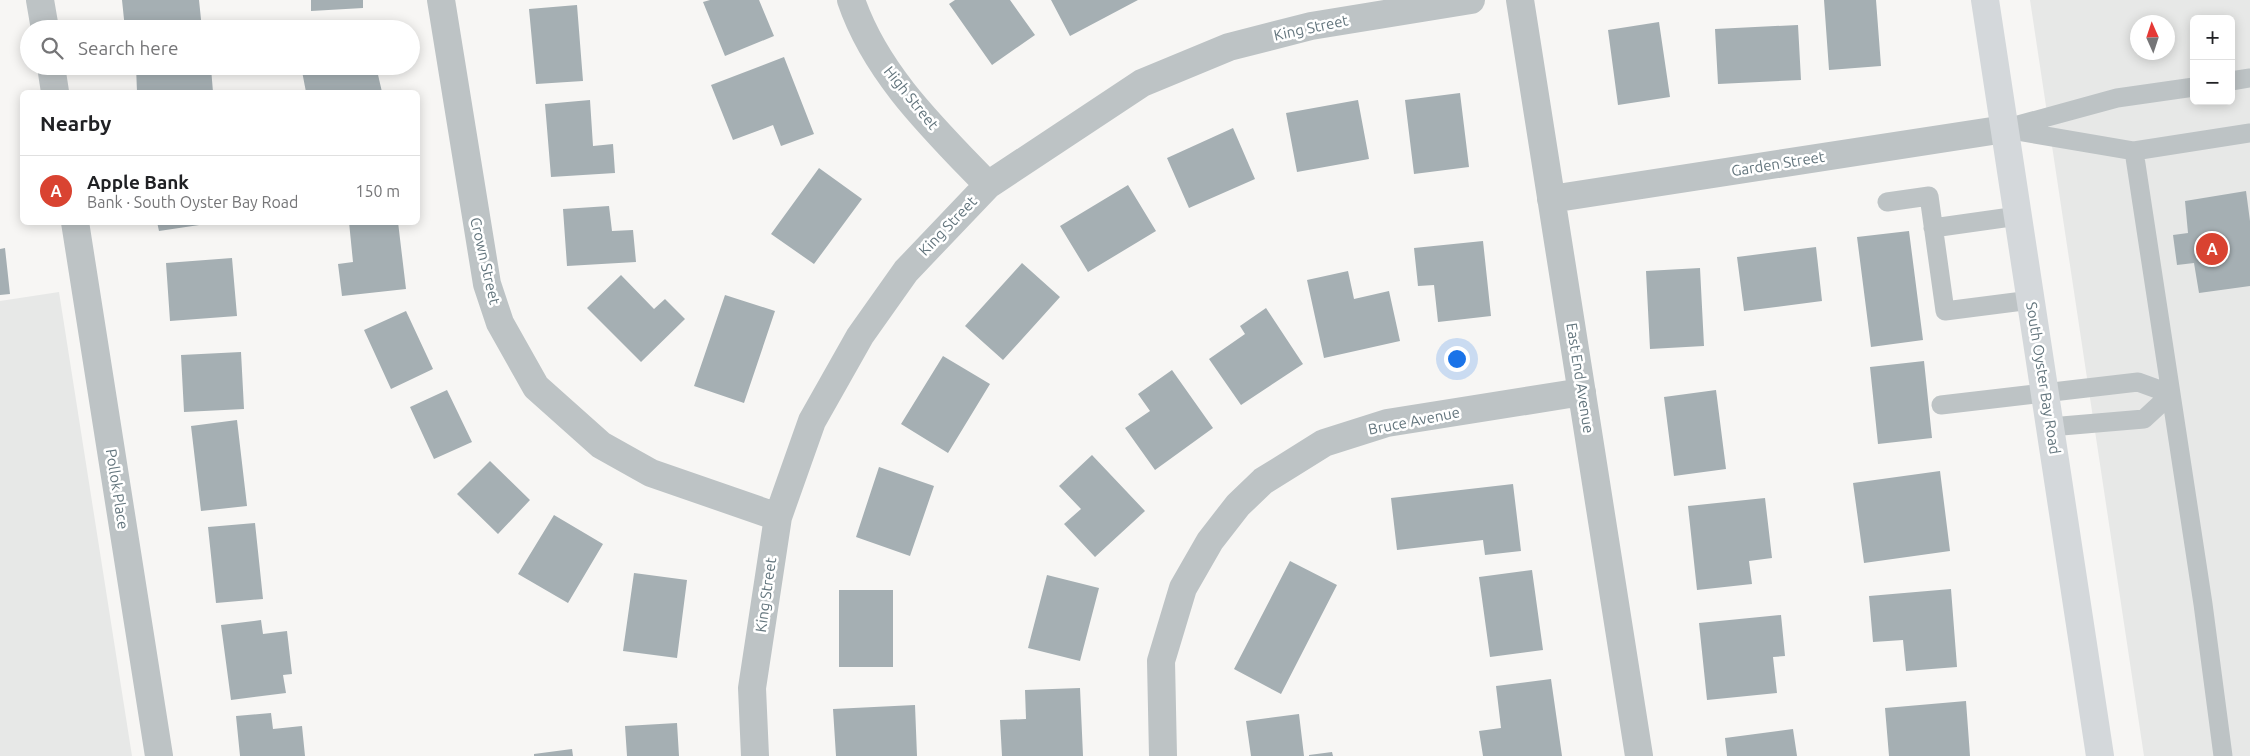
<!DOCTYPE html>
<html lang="en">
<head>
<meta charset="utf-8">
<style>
	body { margin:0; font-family:Ubuntu,sans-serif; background:#f6f6f6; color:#202124 }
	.controls { position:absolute; right:15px; top:15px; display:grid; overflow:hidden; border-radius:8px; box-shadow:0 2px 12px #0003 }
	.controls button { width:45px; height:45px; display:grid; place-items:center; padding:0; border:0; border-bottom:1px solid #e0e0e0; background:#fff; color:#202124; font:25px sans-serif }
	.compass { position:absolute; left:2130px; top:15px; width:45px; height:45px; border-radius:50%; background:#fff; box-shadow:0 2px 12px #0003; rotate:357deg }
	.you { position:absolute; left:1456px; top:358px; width:18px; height:18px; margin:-12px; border:4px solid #fff; border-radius:50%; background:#1a73e8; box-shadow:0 0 0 8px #1a73e833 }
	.badge { display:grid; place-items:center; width:32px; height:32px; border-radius:50%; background:#d94331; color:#fff; font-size:16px; font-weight:700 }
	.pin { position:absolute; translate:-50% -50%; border:2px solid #fff; box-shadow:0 1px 5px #0006 }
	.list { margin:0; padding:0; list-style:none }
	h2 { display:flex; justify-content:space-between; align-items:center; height:65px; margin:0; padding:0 20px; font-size:21px }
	h2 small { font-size:16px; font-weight:400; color:#757577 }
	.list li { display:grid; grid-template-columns:32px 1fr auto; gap:15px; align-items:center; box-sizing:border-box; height:70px; padding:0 20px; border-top:1px solid #e0e0e0 }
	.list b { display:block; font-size:19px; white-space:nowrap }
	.list p { margin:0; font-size:16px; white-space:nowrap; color:#757577 }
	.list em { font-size:16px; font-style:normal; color:#757577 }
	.icon { flex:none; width:28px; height:28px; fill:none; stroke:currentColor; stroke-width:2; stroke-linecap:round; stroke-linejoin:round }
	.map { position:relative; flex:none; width:2250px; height:756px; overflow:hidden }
	.search { position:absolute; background:#fff; box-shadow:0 2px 12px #0003; left:20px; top:20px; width:400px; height:55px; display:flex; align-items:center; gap:12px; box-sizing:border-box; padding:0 18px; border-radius:28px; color:#757577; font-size:19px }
	.panel { position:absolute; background:#fff; box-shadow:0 2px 12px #0003; left:20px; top:90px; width:400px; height:135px; border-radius:8px }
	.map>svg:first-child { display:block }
	.built { fill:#e7e8e7; fill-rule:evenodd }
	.building { fill:#a5afb3 }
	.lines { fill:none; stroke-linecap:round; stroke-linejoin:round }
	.service { stroke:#bdc3c5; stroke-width:19 }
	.minor { stroke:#bdc3c5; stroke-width:28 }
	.secondary { stroke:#d4d8db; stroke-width:28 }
	.labels { text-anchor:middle; stroke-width:5; stroke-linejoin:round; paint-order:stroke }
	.street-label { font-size:15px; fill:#63757d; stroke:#fff }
</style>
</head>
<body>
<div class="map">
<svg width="2250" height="756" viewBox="0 0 2250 756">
	<rect width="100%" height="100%" fill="#f7f6f4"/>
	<path class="built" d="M2030 0H2250V756H2144ZM2194 19H2231V101H2194ZM2138 22H2168V52H2138Z
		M59 292 132 756H0V301Z"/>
	<path class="building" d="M122 0H199L202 29H125Z
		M311 0H363V8L311 11Z
		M710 0H759L774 36 725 56 703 2Z
		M955 0H1010L1035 35 992 65 949 4Z
		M1051 0H1138L1070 36Z
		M1824 0H1876L1881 66 1829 70Z
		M577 5 583 81 536 84 529 9Z
		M1659 22 1670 97 1618 105 1608 30Z
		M1798 25 1801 80 1718 84 1715 29Z
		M784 57 814 134 781 146 773 125 733 140 711 85Z
		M136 66H183V70L211 68 213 92H137Z
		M301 66H376L382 92H306Z
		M1460 93 1469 167 1414 174 1405 100Z
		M590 100 593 146 613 144 615 173 551 177 545 104Z
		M1358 100 1369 159 1297 172 1286 113Z
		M1233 128 1255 179 1189 208 1167 158Z
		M819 168 862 199 814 264 771 234Z
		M1128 185 1156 231 1088 272 1060 226Z
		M2246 191 2250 221V286L2199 293 2194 263 2177 265 2173 235 2188 233 2185 201Z
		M609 206 612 231 633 230 636 262 567 266 563 209Z
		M157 222H206V224L159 231Z
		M349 222H398L406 289 342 296 338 264 353 262Z
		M1909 231 1923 340 1871 347 1857 237Z
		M1483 241 1491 316 1438 322 1434 285 1418 286 1414 248Z
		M1816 247 1822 301 1744 311 1737 257Z
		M5 248 10 294 0 295V249Z
		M232 258 237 316 170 321 166 263Z
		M1022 263 1060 297 1003 360 965 326Z
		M1700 268 1704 346 1650 349 1646 271Z
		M1348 271 1354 299 1389 291 1400 341 1324 358 1307 280Z
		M621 275 654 309 665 299 685 319 641 362 587 308Z
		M725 295 775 311 744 403 694 386Z
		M1266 308 1303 364 1241 405 1209 359 1245 334 1240 326Z
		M406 311 433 369 391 389 364 330Z
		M241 352 244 409 184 412 181 355Z
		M943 356 990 384 948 453 901 424Z
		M1924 361 1932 438 1878 444 1870 367Z
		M1172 370 1213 428 1155 470 1125 428 1150 411 1138 394Z
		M447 390 472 442 434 459 410 407Z
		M1716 390 1726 469 1674 476 1664 397Z
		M237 420 247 506 201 511 191 426Z
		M1092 455 1145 511 1095 557 1064 524 1081 509 1059 486Z
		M490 461 530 500 498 534 457 494Z
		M879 467 934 486 910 556 856 537Z
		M1940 471 1950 551 1864 563 1853 483Z
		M1513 484 1521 551 1485 555 1483 540 1397 550 1391 498Z
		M1765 498 1772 558 1749 561 1752 584 1697 590 1688 506Z
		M554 515 603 544 568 603 518 574Z
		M255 523 263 599 216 603 208 527Z
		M1290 561 1337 585 1281 694 1234 669Z
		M1532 570 1543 650 1490 657 1479 577Z
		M634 573 687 580 677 658 623 651Z
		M1047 575 1099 588 1080 661 1028 648Z
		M1951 589 1957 667 1906 671 1903 640 1873 642 1869 596Z
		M839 590H893V667H839Z
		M1781 615 1785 656 1773 657 1777 693 1707 700 1699 623Z
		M261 620 263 634 287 631 292 674 283 675 286 693 231 700 221 625Z
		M1551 679 1562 756H1483L1479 731 1501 728 1496 686Z
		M1080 688 1083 756H1002L1000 720 1026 719 1025 690Z
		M1966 701 1970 756H1889L1885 708Z
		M915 705 917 756H836L833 709Z
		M271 713 273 729 302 726 305 756H240L236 716Z
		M1299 714 1304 756H1251L1246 721Z
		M677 723 679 756H627L625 726Z
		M1793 729 1797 756H1727L1725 738Z
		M572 749 573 756H534V754Z
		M1332 752 1333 756H1309V755Z"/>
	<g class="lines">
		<path class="service" d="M2231 81 2250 78
			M2011 127 2117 98 2194 87
			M2005 129 2134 151 2250 133
			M2134 151 2203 604 2223 756
			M1887 202 1929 196 1945 311 2031 300
			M1933 228 2018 216
			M1941 405 2138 382 2171 394 2144 419 2050 427"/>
		<path class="minor" d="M40 0 45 29
			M441 0 487 284 500 323 536 387 601 445 651 473 778 517
			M851 0C876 74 935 130 988 185
			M1520 0 1639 756
			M51 66 55 92
			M1551 199 2005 129
			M75 222 159 756
			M755 756 752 688 778 517 812 421 860 336 906 271 988 185 1142 83 1229 47 1311 26 1471 0
			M1163 756 1161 661 1183 588 1210 541 1238 505 1263 481 1324 443 1387 423 1582 392"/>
		<path class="secondary" d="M1985 0 2100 756"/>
	</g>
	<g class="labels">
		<g class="street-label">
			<text transform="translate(1311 28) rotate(-12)" y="5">King Street</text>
			<text transform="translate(911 98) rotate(51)" y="5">High Street</text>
			<text transform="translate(1778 164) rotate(-9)" y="5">Garden Street</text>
			<text transform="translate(948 226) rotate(-46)" y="5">King Street</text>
			<text transform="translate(485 261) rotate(77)" y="5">Crown Street</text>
			<text transform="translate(1580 378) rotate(81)" y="5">East End Avenue</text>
			<text transform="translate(2043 378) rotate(81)" y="5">South Oyster Bay Road</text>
			<text transform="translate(1414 421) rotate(-11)" y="5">Bruce Avenue</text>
			<text transform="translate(117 489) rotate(81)" y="5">Pollok Place</text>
			<text transform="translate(766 595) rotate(-82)" y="5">King Street</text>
		</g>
	</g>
</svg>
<div class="controls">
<button>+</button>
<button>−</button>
</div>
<svg class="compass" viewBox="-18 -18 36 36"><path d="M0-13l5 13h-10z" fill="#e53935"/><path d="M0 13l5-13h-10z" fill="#757577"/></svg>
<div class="you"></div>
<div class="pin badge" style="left:2212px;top:249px">A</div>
<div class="search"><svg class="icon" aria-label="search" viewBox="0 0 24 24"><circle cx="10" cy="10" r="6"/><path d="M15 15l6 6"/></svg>Search here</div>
<section class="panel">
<h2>Nearby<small></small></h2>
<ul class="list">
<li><span class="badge">A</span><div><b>Apple Bank</b><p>Bank · South Oyster Bay Road</p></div><em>150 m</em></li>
</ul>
</section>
</div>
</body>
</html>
